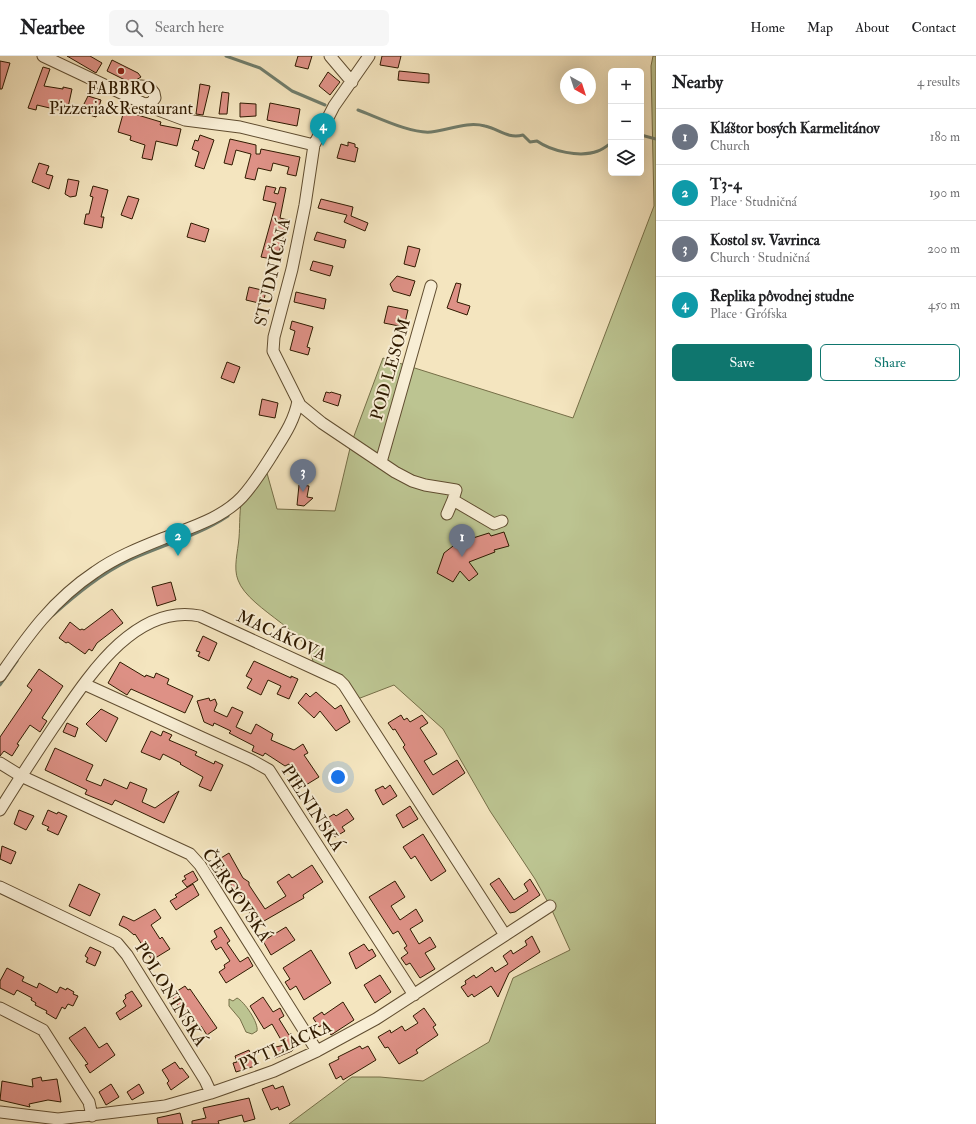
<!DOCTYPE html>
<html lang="en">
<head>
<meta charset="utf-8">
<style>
	body { margin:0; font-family:"IM FELL Double Pica",serif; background:#f6f6f6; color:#202124 }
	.controls { position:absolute; right:12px; top:12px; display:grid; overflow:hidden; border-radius:6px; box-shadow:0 4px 16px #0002 }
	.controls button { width:36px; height:36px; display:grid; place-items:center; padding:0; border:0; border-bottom:1px solid #e0e0e0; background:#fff; color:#202124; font:20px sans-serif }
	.compass { position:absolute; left:560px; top:12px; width:36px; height:36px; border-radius:50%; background:#fff; box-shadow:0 4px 16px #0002; rotate:141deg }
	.you { position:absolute; left:338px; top:721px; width:14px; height:14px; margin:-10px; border:3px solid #fff; border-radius:50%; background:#1a73e8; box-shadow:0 0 0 6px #1a73e833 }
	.badge { display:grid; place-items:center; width:26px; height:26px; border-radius:50%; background:#0f766e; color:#fff; font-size:13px; font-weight:700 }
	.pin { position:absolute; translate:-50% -33px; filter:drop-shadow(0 1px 2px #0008) }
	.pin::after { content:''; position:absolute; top:21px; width:14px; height:12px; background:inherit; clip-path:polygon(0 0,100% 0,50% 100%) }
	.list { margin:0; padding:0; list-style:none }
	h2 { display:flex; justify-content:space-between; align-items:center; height:52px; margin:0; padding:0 16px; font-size:17px }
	h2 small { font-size:13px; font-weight:400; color:#757577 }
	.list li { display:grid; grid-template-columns:26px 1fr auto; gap:12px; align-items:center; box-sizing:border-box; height:56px; padding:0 16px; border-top:1px solid #e0e0e0 }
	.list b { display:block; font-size:15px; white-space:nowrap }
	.list p { margin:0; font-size:13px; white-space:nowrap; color:#757577 }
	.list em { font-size:13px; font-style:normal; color:#757577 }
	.actions { display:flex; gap:8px; padding:12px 16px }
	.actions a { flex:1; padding:9px 0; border:1px solid #0f766e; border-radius:6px; text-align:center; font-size:14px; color:#0f766e }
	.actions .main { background:#0f766e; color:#fff }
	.icon { flex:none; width:22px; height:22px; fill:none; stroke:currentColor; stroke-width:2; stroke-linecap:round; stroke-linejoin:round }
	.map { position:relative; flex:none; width:656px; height:1068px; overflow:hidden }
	header { display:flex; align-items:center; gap:24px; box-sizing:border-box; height:56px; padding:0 20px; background:#fff; border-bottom:1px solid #e0e0e0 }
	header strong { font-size:19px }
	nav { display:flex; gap:22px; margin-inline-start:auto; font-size:14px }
	.search { width:280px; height:36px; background:#f6f6f6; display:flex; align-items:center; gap:10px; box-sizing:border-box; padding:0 14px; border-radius:6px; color:#757577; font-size:15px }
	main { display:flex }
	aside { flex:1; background:#fff }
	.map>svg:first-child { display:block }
	.green { fill:#bcc491; stroke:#766f48 }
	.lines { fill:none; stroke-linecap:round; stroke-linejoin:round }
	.stream { stroke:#707d6c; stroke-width:3 }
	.building { fill:#de9186; stroke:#2f1a00 }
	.minor-casing { stroke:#604d30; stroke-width:13 }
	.minor { stroke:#f8eed5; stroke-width:11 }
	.poi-dot { fill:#8f2418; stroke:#f8eed5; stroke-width:1.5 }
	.labels { text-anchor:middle; stroke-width:4; stroke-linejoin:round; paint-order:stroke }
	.poi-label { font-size:17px; fill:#2f1a00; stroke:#f8eed5 }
	.street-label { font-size:17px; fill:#2f1a00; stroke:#f8eed5 }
</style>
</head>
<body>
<header>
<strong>Nearbee</strong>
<div class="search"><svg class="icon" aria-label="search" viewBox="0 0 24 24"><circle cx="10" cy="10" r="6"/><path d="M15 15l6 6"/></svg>Search here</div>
<nav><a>Home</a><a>Map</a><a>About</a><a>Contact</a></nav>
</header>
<main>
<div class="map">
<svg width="656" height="1068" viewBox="0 0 656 1068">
	<rect width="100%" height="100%" fill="#f4e5bf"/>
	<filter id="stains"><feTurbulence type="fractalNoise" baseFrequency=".005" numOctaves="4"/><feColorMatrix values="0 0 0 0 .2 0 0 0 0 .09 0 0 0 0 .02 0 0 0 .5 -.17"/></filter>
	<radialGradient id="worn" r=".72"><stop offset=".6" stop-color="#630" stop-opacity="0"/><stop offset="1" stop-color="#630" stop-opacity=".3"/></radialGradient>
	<path class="green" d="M653 0H656V1068H289L352 1021H380L423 1025 489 986 513 922 570 894 550 850 535 823 490 755 443 673 394 629 355 644 350 636 313 612C318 579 249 555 238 524 233 512 238 495 239 482 240 472 239 448 243 440 249 429 258 419 265 410L277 453 335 455 351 388 383 302 573 362 654 150 651 10Z
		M237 942C244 945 259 967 257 975L252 978 246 976 240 963 229 950V943L233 945Z"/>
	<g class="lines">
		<path class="stream" d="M226 0 260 12 292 35 325 49
			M358 54C377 61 411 78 431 76 449 74 467 65 485 70 499 73 507 83 523 79L530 86 537 85C551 95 580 102 598 95 602 94 607 90 611 87
			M641 79 656 83
			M53 559C77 538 101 518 130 504 163 489 198 480 228 460
			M0 629 17 605"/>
	</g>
	<path class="building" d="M67 0H90L102 7 96 17Z
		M298 0H312L308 13 295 10Z
		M382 0H401L398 12 380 9Z
		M112 4 138 17 141 21 131 27 107 15Z
		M0 5 10 7 2 33H0Z
		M43 11 50 13 44 30 63 33V31L72 33 67 56 37 49 36 54 28 52Z
		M399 15 429 18V27L398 24Z
		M328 16 340 26 330 39 319 30Z
		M200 28 210 30 203 59 196 58Z
		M222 36 229 37 227 58H219Z
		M88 40 101 44 96 61 80 56Z
		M240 47 256 48V60L240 61Z
		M270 47 300 53 297 70 267 64Z
		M125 51 133 53 131 57 161 66 160 69 181 73 177 90 156 85 152 104 142 102 145 89 130 84 131 80 118 76Z
		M200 79 214 84 204 113 195 110 199 96 192 93 195 84 198 85Z
		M230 83 256 89V98H260L261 93 300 101 296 120 287 118 289 111 273 107 271 115 258 112 255 124 245 122 251 98 236 94 232 109 224 107Z
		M348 86 355 88V91L358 92 355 106 337 102 341 88 348 90Z
		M39 107 49 110 46 118 53 120 49 133 32 126Z
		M68 123 79 125 76 140 70 141 65 138Z
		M93 130 108 134 101 161H104L102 172 84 168 86 158H89L93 141 90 140Z
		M266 130 276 132 274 137 278 138 280 131 286 132 280 162 288 164 277 204 261 201 276 147 263 144Z
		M128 140 139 143 132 163 121 159Z
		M321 143 353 151 351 160 368 167 365 175 344 166 347 159 318 152Z
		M191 167 209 173 205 186 187 181Z
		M317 176 346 184 344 192 314 184Z
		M408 190 420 193 415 211 404 208Z
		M313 205 333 210 330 220 310 214Z
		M397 220 415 225 410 240 393 235 390 228Z
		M456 227 461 228 457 246 470 250 467 259 447 252Z
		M249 231 266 235 263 248 246 244Z
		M296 236 326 243 324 253 294 246Z
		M388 250 408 254 404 271 384 267Z
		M292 265 313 271 307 291 310 292 308 299 290 294 295 275 290 273Z
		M227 306 240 311 234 327 221 322Z
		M326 336 330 337 331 336 341 339 338 350 323 345Z
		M262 343 278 347 275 362 259 359Z
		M299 429 309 430 307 441 313 442 304 450 297 449Z
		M504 476 509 490 494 494 495 496 469 506 478 518 469 525 460 515 453 526 437 517 444 497 457 487 489 477 491 480Z
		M171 526 176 544 157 550 152 531Z
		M112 553 123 567 97 587 92 595 89 593 85 598 68 586 66 587 59 582 70 566 80 574 82 573 84 574Z
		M203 580 217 587 209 605 198 600 200 596 196 595Z
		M254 605 291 622V620L298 623 289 643 277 638 281 630 268 624 261 639 247 632 252 623 246 620Z
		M120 606 145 621 146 619 154 622 156 617 169 623 167 628 193 640 185 657 131 633 127 639 108 627Z
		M39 613 63 630 42 662 47 665 40 676 30 669 17 688 19 689 12 700 4 695 0 700V681L32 634 27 630Z
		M316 636 335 653 341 649 350 666 336 675 320 655 314 662 298 647 306 637 310 641Z
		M209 642 210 645 215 643 217 648 214 655 227 661 232 651 243 656 236 671 251 678 256 668 273 678 271 684 294 694 303 688 308 697 304 699 319 721 301 732 296 724 298 722 289 708 285 710 265 697 263 700 252 695 254 690 229 677 231 675 214 667 213 670 204 666 197 645Z
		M101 653 118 662 106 686 86 668Z
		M401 659 404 664 407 662 410 666 422 659 428 667 420 672 437 698 424 705 433 719 457 704 465 717 433 739 403 691 405 689 395 673 393 674 388 667Z
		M67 667 78 672 75 681 63 676Z
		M151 675 161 680 163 675 172 679 169 684 197 696 195 699 214 708 215 705 223 709 211 735 199 730 203 721 180 708 181 707 163 698 160 704 141 696Z
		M55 692 93 709 86 724 101 730 104 723 127 733 130 726 147 733 142 746 155 752 179 735 164 767 115 744 112 749 85 738 87 734 45 714Z
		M390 729 397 740 383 749 375 734 383 730 385 733Z
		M410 750 418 763 403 772 396 759Z
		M347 753 354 763 342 771 345 775 335 781 332 777 330 779 323 768 328 765 326 763 334 758 336 760Z
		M19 754 34 760 26 774 14 768Z
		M48 754 57 758 58 756 67 760 58 779 47 774 49 771 42 768Z
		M423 778 446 815 431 825 415 800 411 803 403 791Z
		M2 790 16 796 11 808 0 803Z
		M229 797 243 822 249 826V829L265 853 286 840 277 826 289 818 292 822 312 809 323 826 303 839 304 842 257 869 249 857 252 855 244 843 240 839 238 840 216 805Z
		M193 815 198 824 187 831 182 825 186 823 184 820Z
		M499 822 514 844 528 835 524 828 530 823 540 839 515 856 510 857 490 828Z
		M395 825 405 841 391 850 400 864 416 853 423 865 410 873 419 888 430 881 436 891 425 897 435 913 420 922 410 907 406 909 401 902 408 897 404 892 407 890 398 875 393 878 369 841Z
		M79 828 100 838 90 860 69 850Z
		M193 828 199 839 176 854 170 845 177 841 175 839Z
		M155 853 161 862 151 869 160 883 162 881 170 893 152 904 135 878 134 879 127 873 119 869 123 860 134 865Z
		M221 871 230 885 227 887 240 906 248 901 253 910 226 927 219 916 225 912 224 909 230 905 221 891 216 894 211 885 217 881 214 875Z
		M286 871 295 884 271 899 263 885Z
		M532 880 540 896 509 917 498 941 491 930 474 941 472 938 468 941 461 931 466 928 465 925 474 919 476 922 492 911 495 916 508 908 503 900 511 894 513 898 527 889 525 885Z
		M364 888 369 895 372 893 376 900 356 913 349 897Z
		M90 891 101 896 95 910 86 906 88 902 85 900Z
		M311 894 331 927 304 944 296 930 290 934 285 926 290 923 283 912Z
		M7 912 24 921 22 925 37 932 39 927 57 937 60 931 66 934 67 932 74 936 73 938 78 940 73 950 68 948 65 953 62 951 56 963 46 957 47 955 35 949 36 947 31 944 32 942 17 934 14 939 0 932V925Z
		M380 919 391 936 375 947 364 929Z
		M185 930 188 934 190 933 217 972 207 979 201 970 194 974 171 939Z
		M132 935 142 950 120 964 116 957 126 950 123 945 126 942 125 939Z
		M263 941 273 956 280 952 284 960 279 963 289 979 291 977 295 985 302 984 292 995 275 1002 272 992 284 989 272 968 264 973 250 950Z
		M343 946 354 964 331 979 324 968 319 971 313 962 322 956 324 959Z
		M424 952 436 969 433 971 438 979 416 994 418 997 399 1008 388 991 385 992 378 981 390 974 391 977 402 970 405 975 418 967 413 960Z
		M85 971 99 992 107 987 115 999 90 1017 85 1009 88 1008 69 982Z
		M360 990 362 993 368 990 376 1004 343 1024 341 1020 336 1023 329 1008 339 1003 338 1001Z
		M249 994 255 1010 236 1016 233 1007 237 1006 235 1000Z
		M175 1006 180 1013 182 1012 189 1021 171 1034 167 1027 169 1025 162 1014Z
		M41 1021 42 1025 57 1023 61 1046 48 1044 29 1048 30 1051 0 1044 2 1025 33 1031 32 1023Z
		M111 1028 119 1041 106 1049 99 1036Z
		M139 1028 144 1037 132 1044 127 1036Z
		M273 1029 275 1033 283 1030 290 1049 279 1054 278 1051 271 1054 262 1033Z
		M249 1042 255 1063 244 1066 242 1059 218 1065 219 1068H192V1065L206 1062 203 1052Z
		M180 1057 183 1068H158L157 1062Z"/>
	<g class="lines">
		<defs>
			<path id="minor" d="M43 0 153 52 185 64 240 71 314 89
				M330 0 352 26
				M369 0 334 50 314 89 305 149 292 213 274 281 273 295 300 349 322 367 395 416 412 425 425 429 456 434 453 444 494 468 502 465
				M125 39 141 30 149 31 154 37 155 42 151 47 145 48
				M381 406 431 230
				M447 458 453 444
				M0 620C28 579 53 544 95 516 119 499 147 489 174 478 198 469 224 460 242 441 254 428 263 413 272 399 283 381 294 366 298 345
				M84 628 251 704 269 714 414 939
				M0 707 21 720 190 798 200 809 317 995
				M0 754C17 726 35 699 53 672 85 626 133 546 200 560L313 612 339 624 344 629 505 879
				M0 831 117 887 127 899 205 1024 211 1037
				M0 952 43 974 89 1046 92 1060
				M0 1056 58 1063 165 1050 211 1037 274 1015 317 995 376 963 550 850"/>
		</defs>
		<use href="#minor" class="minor-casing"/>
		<use href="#minor" class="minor"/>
	</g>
	<circle class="poi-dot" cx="121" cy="15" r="4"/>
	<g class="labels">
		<g class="poi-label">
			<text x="121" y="38">FABBRO<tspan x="121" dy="20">Pizzeria&amp;Restaurant</tspan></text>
		</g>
		<g class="street-label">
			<text transform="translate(272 216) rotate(-77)" y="6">STUDNIČNÁ</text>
			<text transform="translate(390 313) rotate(-74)" y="6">POD LESOM</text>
			<text transform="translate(282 579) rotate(25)" y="6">MACÁKOVA</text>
			<text transform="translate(313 752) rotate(57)" y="6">PIENINSKÁ</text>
			<text transform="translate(237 839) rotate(56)" y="6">ČERGOVSKÁ</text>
			<text transform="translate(171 938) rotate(58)" y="6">POLONINSKÁ</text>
			<text transform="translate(285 989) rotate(-24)" y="6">PYTLIACKA</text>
		</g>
	</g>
	<rect width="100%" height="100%" filter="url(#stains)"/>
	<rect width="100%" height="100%" fill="url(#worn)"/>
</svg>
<div class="controls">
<button>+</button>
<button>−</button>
<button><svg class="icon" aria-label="layers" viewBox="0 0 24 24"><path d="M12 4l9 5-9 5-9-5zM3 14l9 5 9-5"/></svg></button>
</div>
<svg class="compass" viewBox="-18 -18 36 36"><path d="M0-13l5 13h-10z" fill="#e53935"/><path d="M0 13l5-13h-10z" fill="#757577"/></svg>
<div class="you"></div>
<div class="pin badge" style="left:462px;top:501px;background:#6b7280">1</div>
<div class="pin badge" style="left:178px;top:500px;background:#0f9aa8">2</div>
<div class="pin badge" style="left:303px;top:436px;background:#6b7280">3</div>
<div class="pin badge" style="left:323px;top:90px;background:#0f9aa8">4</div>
</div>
<aside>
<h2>Nearby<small>4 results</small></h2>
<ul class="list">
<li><span class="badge" style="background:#6b7280">1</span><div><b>Kláštor bosých Karmelitánov</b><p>Church</p></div><em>180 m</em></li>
<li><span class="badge" style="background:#0f9aa8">2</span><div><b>T3-4</b><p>Place · Studničná</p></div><em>190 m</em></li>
<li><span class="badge" style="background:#6b7280">3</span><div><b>Kostol sv. Vavrinca</b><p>Church · Studničná</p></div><em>200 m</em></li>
<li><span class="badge" style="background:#0f9aa8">4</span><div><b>Replika pôvodnej studne</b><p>Place · Grófska</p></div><em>450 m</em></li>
</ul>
<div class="actions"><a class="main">Save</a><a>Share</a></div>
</aside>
</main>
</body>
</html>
